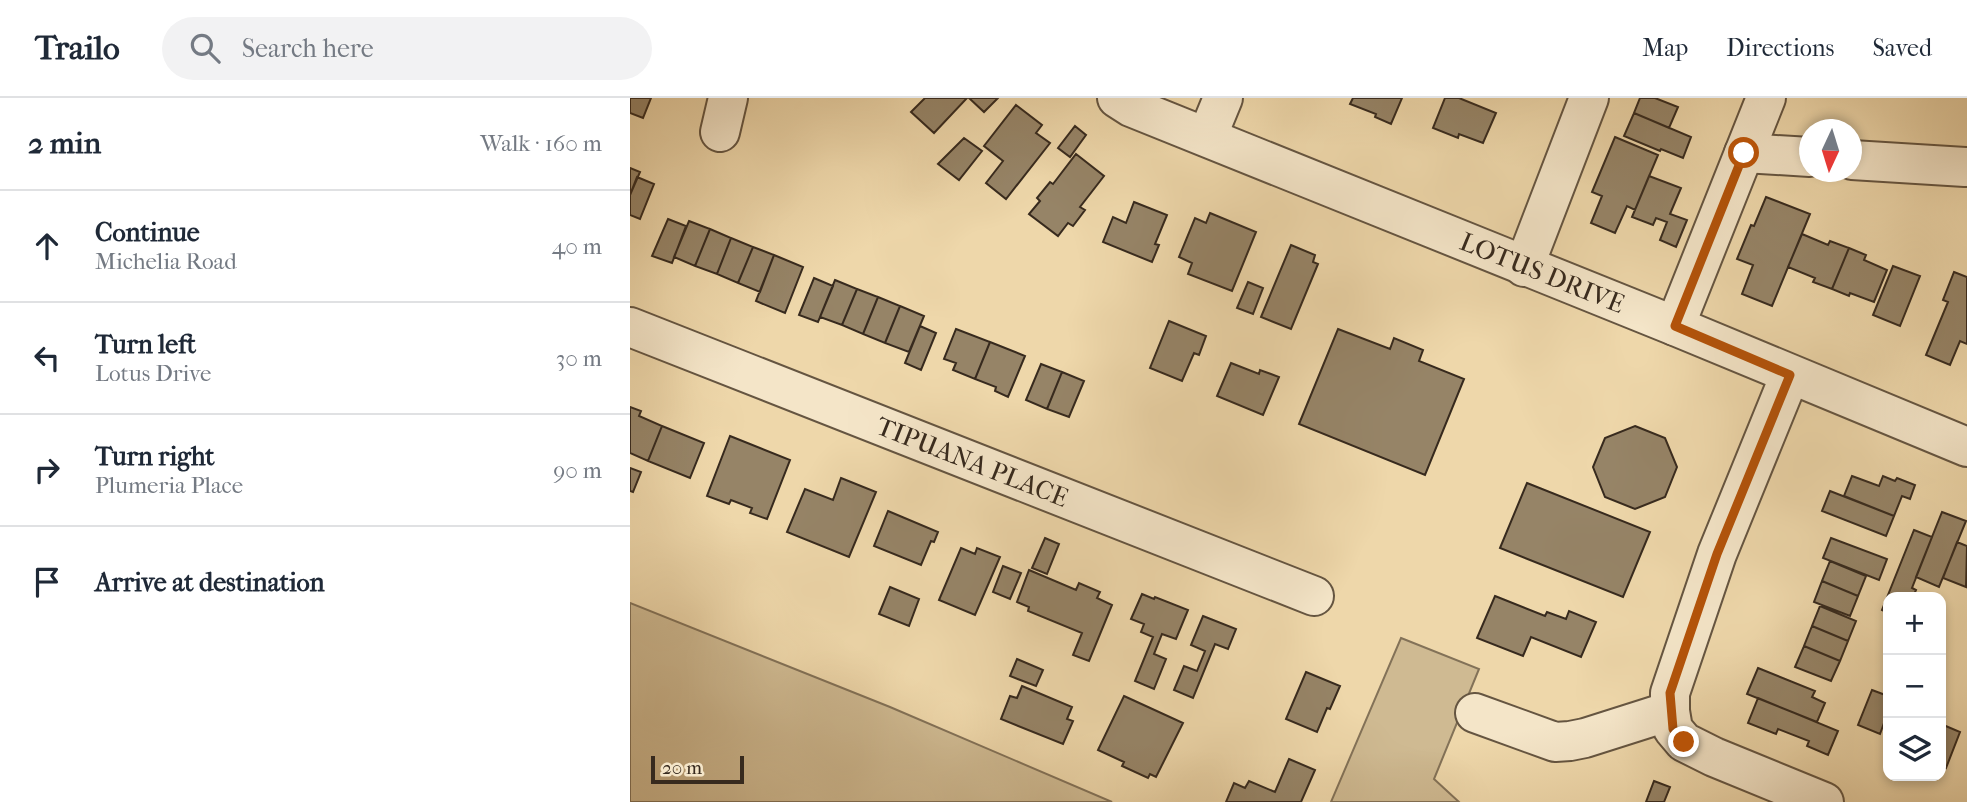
<!DOCTYPE html>
<html lang="en">
<head>
<meta charset="utf-8">
<style>
	body { margin:0; font-family:"IM FELL French Canon",serif; background:#f2f2f3; color:#1f2937 }
	.controls { position:absolute; right:21px; bottom:21px; display:grid; overflow:hidden; border-radius:14px; box-shadow:0 4px 10px #0003 }
	.controls button { width:63px; height:63px; display:grid; place-items:center; padding:0; border:0; border-bottom:2px solid #e0e1e3; background:#fff; color:#1f2937; font:35px sans-serif }
	.compass { position:absolute; left:1169px; top:21px; width:63px; height:63px; border-radius:50%; background:#fff; box-shadow:0 4px 10px #0003; rotate:184deg }
	.scale { position:absolute; left:21px; bottom:18px; width:93px; box-sizing:border-box; padding-left:7px; border:4px solid #372a1e; border-top:0; font-size:19px; line-height:24px; white-space:nowrap; color:#372a1e; -webkit-text-stroke:5px #f4e5c8; paint-order:stroke }
	.stop { position:absolute; width:21px; height:21px; margin:-16px; border:5px solid #b45309; border-radius:50%; background:#fff }
	.stop.end { background:#b45309; border-color:#fff; box-shadow:0 2px 7px #0008 }
	.list { margin:0; padding:0; list-style:none }
	h2 { display:flex; justify-content:space-between; align-items:center; height:91px; margin:0; padding:0 28px; font-size:30px }
	h2 small { font-size:23px; font-weight:400; color:#747a83 }
	.list li { display:grid; grid-template-columns:46px 1fr auto; gap:21px; align-items:center; box-sizing:border-box; height:112px; padding:0 28px; border-top:2px solid #e0e1e3 }
	.list b { display:block; font-size:26px; white-space:nowrap }
	.list p { margin:0; font-size:23px; white-space:nowrap; color:#747a83 }
	.list em { font-size:23px; font-style:normal; color:#747a83 }
	.icon { flex:none; width:38px; height:38px; fill:none; stroke:currentColor; stroke-width:2; stroke-linecap:round; stroke-linejoin:round }
	.map { position:relative; flex:none; width:1337px; height:704px; overflow:hidden }
	header { display:flex; align-items:center; gap:42px; box-sizing:border-box; height:98px; padding:0 35px; background:#fff; border-bottom:2px solid #e0e1e3 }
	header strong { font-size:33px }
	nav { display:flex; gap:38px; margin-inline-start:auto; font-size:24px }
	.search { width:490px; height:63px; background:#f2f2f3; display:flex; align-items:center; gap:18px; box-sizing:border-box; padding:0 24px; border-radius:38px; color:#747a83; font-size:26px }
	main { display:flex }
	aside { flex:1; background:#fff }
	.map>svg:first-child { display:block }
	.green { fill:#cfba92; stroke:#837258; stroke-width:2 }
	.building { fill:#968467; stroke:#372a1e; stroke-width:2 }
	.lines { fill:none; stroke-linecap:round; stroke-linejoin:round }
	.minor-casing { stroke:#655541; stroke-width:42 }
	.minor { stroke:#f4e5c8; stroke-width:38 }
	.route { stroke:#b45309; stroke-width:9 }
	.labels { text-anchor:middle; stroke-width:5; stroke-linejoin:round; paint-order:stroke }
	.street-label { font-size:26px; fill:#372a1e; stroke:#f4e5c8 }
</style>
</head>
<body>
<header>
<strong>Trailo</strong>
<div class="search"><svg class="icon" aria-label="search" viewBox="0 0 24 24"><circle cx="10" cy="10" r="6"/><path d="M15 15l6 6"/></svg>Search here</div>
<nav><a>Map</a><a>Directions</a><a>Saved</a></nav>
</header>
<main>
<aside>
<h2>2 min<small>Walk · 160 m</small></h2>
<ul class="list">
<li><svg class="icon" aria-label="ahead" viewBox="0 0 24 24"><path d="M12 20V5M6 11l6-6 6 6"/></svg><div><b>Continue</b><p>Michelia Road</p></div><em>40 m</em></li>
<li><svg class="icon" aria-label="left" viewBox="0 0 24 24"><path d="M17 20v-9H6M10 6l-5 5 5 5"/></svg><div><b>Turn left</b><p>Lotus Drive</p></div><em>30 m</em></li>
<li><svg class="icon" aria-label="right" viewBox="0 0 24 24"><path d="M7 20v-9h11M14 6l5 5-5 5"/></svg><div><b>Turn right</b><p>Plumeria Place</p></div><em>90 m</em></li>
<li><svg class="icon" aria-label="arrive" viewBox="0 0 24 24"><path d="M6 21V4h12l-3 4 3 4H6"/></svg><div><b>Arrive at destination</b></div></li>
</ul>
</aside>
<div class="map">
<svg width="1337" height="704" viewBox="0 0 1337 704">
	<rect width="100%" height="100%" fill="#eed7aa"/>
	<filter id="stains"><feTurbulence type="fractalNoise" baseFrequency=".00286" numOctaves="4"/><feColorMatrix values="0 0 0 0 .2 0 0 0 0 .09 0 0 0 0 .02 0 0 0 .5 -.17"/></filter>
	<radialGradient id="worn" r=".72"><stop offset=".6" stop-color="#630" stop-opacity="0"/><stop offset="1" stop-color="#630" stop-opacity=".3"/></radialGradient>
	<path class="green" d="M0 505 260 609 482 704H0Z
		M771 540 849 571 804 681 829 704H701Z"/>
	<path class="building" d="M0 0H21L13 20 0 15Z
		M295 0H337L304 35 281 14Z
		M339 0H368L354 14Z
		M723 0H772L761 26 745 19 746 16 720 6Z
		M815 0H829L866 15 853 45 829 36 828 40 803 30Z
		M1010 0H1025L1048 9 1039 30 1004 15Z
		M386 7 412 27 406 35 420 45 376 101 356 85 373 63 354 48Z
		M1004 15 1061 39 1053 60 1031 51 1030 53 994 38Z
		M445 28 456 37 440 59 428 50Z
		M985 39 1028 57 1005 112 997 108 985 135 961 125 972 98 962 94Z
		M334 40 352 53 329 82 308 66Z
		M446 56 474 78 450 109 455 112 443 128 438 125 428 138 399 116 410 103 407 100 420 84 423 86Z
		M0 70 10 74 0 97Z
		M1019 78 1051 90 1040 116 1057 122 1046 149 1030 142 1037 124 1026 120 1023 127 1002 119Z
		M7 79 24 86 10 121 0 117V97Z
		M1136 99 1180 116 1142 208 1112 196 1123 167 1107 161 1121 127 1124 128Z
		M504 104 537 117 525 146 529 147 522 164 473 144 483 119 496 125Z
		M580 115 626 134 602 193 558 176 562 165 549 159 565 120 576 125Z
		M38 121 56 128 42 165 22 158Z
		M59 123 80 131 65 168 44 159Z
		M80 131 101 140 87 176 65 168Z
		M1172 136 1198 147 1200 143 1219 150 1202 191 1183 184 1185 180 1158 169Z
		M101 140 123 149 108 185 87 176Z
		M661 147 685 157 683 164 688 166 661 231 631 219Z
		M123 149 144 157 130 194 108 185Z
		M1219 150 1236 157 1234 162 1257 172 1244 204 1220 195 1219 198 1202 191Z
		M144 157 173 169 155 215 126 203Z
		M1263 168 1290 178 1270 228 1243 217Z
		M1324 174 1337 179V246L1330 243 1320 267 1296 257 1318 204 1313 202Z
		M184 180 203 188 188 224 169 217Z
		M205 182 227 191 212 227 190 219Z
		M618 184 633 190 623 216 607 210Z
		M227 191 248 199 233 236 212 227Z
		M248 199 270 208 255 245 233 236Z
		M270 208 294 218 279 254 255 245Z
		M539 223 576 238 569 257 564 255 552 283 520 270Z
		M290 228 306 235 291 272 275 265Z
		M326 231 360 244 345 281 323 272 326 265 314 261Z
		M708 231 760 251 764 240 793 252 789 263 834 281 795 377 669 326Z
		M360 244 395 258 378 299 365 293 366 289 345 281Z
		M601 265 629 276 630 272 649 279 633 317 587 298Z
		M411 266 432 274 417 311 396 302Z
		M432 274 454 283 439 319 417 311Z
		M0 309 11 313 9 318 32 328 18 363 0 355Z
		M32 328 74 345 60 380 18 363Z
		M1005 328 1035 340 1047 369 1035 399 1005 411 975 399 963 369 975 340Z
		M100 338 160 362 137 421 120 415 122 410 101 402 99 406 77 398Z
		M0 370 11 374 3 394 0 393Z
		M1222 378 1249 388 1253 378 1265 383 1267 380 1285 387 1280 401 1272 398 1264 418 1214 398Z
		M211 380 246 394 219 459 157 434 175 391 203 402Z
		M897 385 1020 434 993 499 870 450Z
		M1200 393 1264 418 1256 438 1192 413Z
		M258 413 308 434 304 444 301 443 291 467 244 448Z
		M1312 414 1336 423 1309 489 1286 479Z
		M1284 432 1302 439 1282 490 1286 492 1283 499H1258V515L1252 512Z
		M415 440 429 446 417 476 402 470Z
		M1201 440 1257 461 1249 482 1193 460Z
		M1327 444 1337 448 1336 489 1313 480Z
		M331 450 345 456 347 450 370 459 345 517 309 502Z
		M1200 463 1236 478 1228 498 1192 483Z
		M373 468 391 475 380 501 363 494Z
		M399 472 446 492 449 485 470 494 467 500 482 507 459 563 443 557 452 535 398 513 399 509 387 504Z
		M1192 483 1228 498 1220 518 1184 504Z
		M260 489 289 501 279 528 249 516Z
		M512 496 524 501 525 499 558 512 546 541 532 536 524 556 536 561 524 591 505 583 523 539 511 534 514 526 501 521Z
		M865 498 915 518 917 514 936 521 939 513 966 524 951 559 901 539 893 558 847 540Z
		M1190 508 1226 523 1218 543 1182 528Z
		M573 518 606 531 598 551 585 546 563 600 544 592 554 568 567 573 575 553 561 547Z
		M1182 528 1218 543 1210 563 1174 548Z
		M1174 548 1210 563 1201 583 1165 569Z
		M387 561 413 572 406 588 380 578Z
		M1128 570 1185 593 1182 599 1195 605 1187 624 1117 596Z
		M676 574 710 588 700 611 697 610 687 634 656 621Z
		M392 588 442 609 437 621 443 623 433 646 371 621 380 598 387 600Z
		M1242 592 1258 598V614L1250 636 1228 627Z
		M494 598 553 625 526 679 520 676 518 680 492 668 494 664 468 652Z
		M1128 600 1208 633 1198 657 1177 648 1179 643 1148 631 1146 636 1118 625Z
		M1311 626 1330 634 1316 670 1311 667Z
		M659 661 685 672 671 704H596L604 685 615 690 619 683 645 694Z
		M1024 683 1040 689 1034 704H1016Z"/>
	<g class="lines">
		<defs>
			<g id="minor">
				<path id="s1" d="M487 0 501 9 1045 228 1337 349"/>
				<path d="M90 34 98 0"/>
				<path d="M577 39 593 0"/>
				<path d="M1114 55 1180 59"/>
				<path d="M1222 62 1335 69"/>
				<path d="M894 169 959 0"/>
				<path d="M1045 228 1136 0"/>
				<path id="s2" d="M0 229 684 498"/>
				<path d="M1160 277 1087 456 1040 595V613L1043 631 1054 644 1084 659 1194 704"/>
				<path d="M845 615 925 644 940 643 955 640 1040 613"/>
			</g>
		</defs>
		<use href="#minor" class="minor-casing"/>
		<use href="#minor" class="minor"/>
	</g>
	<g class="lines">
		<path class="route" d="M1054 644 1043 631 1040 595 1087 456 1160 277 1045 228 1114 55"/>
	</g>
	<g class="labels">
		<g class="street-label">
			<text dy="9" stroke="none"><textPath href="#s1" startOffset="460">LOTUS DRIVE</textPath></text>
			<text dy="9" stroke="none"><textPath href="#s2" startOffset="368">TIPUANA PLACE</textPath></text>
		</g>
	</g>
	<rect width="100%" height="100%" filter="url(#stains)"/>
	<rect width="100%" height="100%" fill="url(#worn)"/>
</svg>
<div class="controls">
<button>+</button>
<button>−</button>
<button><svg class="icon" aria-label="layers" viewBox="0 0 24 24"><path d="M12 4l9 5-9 5-9-5zM3 14l9 5 9-5"/></svg></button>
</div>
<svg class="compass" viewBox="-18 -18 36 36"><path d="M0-13l5 13h-10z" fill="#e53935"/><path d="M0 13l5-13h-10z" fill="#747a83"/></svg>
<div class="scale">20 m</div>
<div class="stop" style="left:1114px;top:55px"></div>
<div class="stop end" style="left:1054px;top:644px"></div>
</div>
</main>
</body>
</html>
